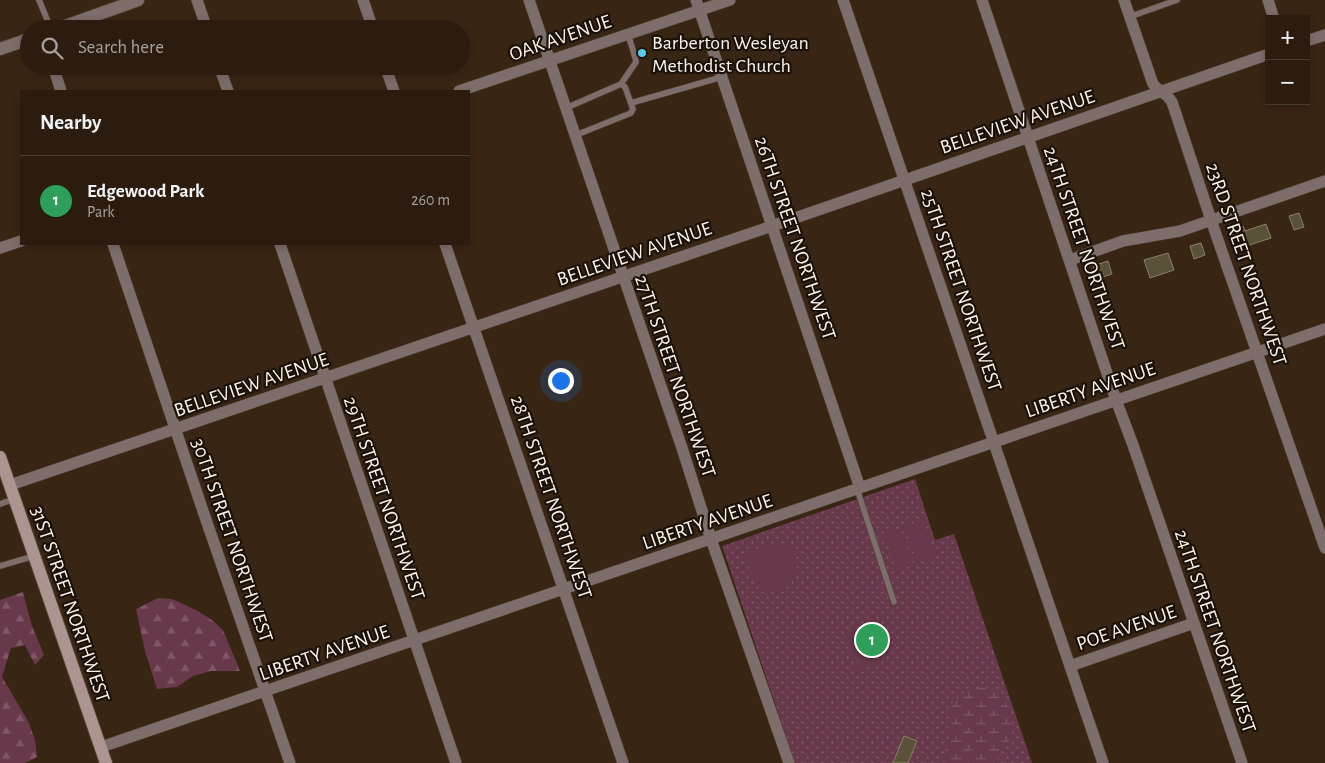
<!DOCTYPE html>
<html lang="en">
<head>
<meta charset="utf-8">
<style>
	body { margin:0; font-family:"Alegreya Sans",sans-serif; background:#37291d; color:#f1f3f6 }
	.controls { position:absolute; right:15px; top:15px; display:grid; overflow:hidden; border-radius:0px; box-shadow:0 2px 8px #0003 }
	.controls button { width:45px; height:45px; display:grid; place-items:center; padding:0; border:0; border-bottom:1px solid #473a2f; background:#2b1c0f; color:#f1f3f6; font:25px sans-serif }
	.you { position:absolute; left:560px; top:380px; width:18px; height:18px; margin:-12px; border:4px solid #fff; border-radius:50%; background:#1a73e8; box-shadow:0 0 0 8px #1a73e833 }
	.badge { display:grid; place-items:center; width:32px; height:32px; border-radius:50%; background:#d93025; color:#fff; font-size:16px; font-weight:700 }
	.pin { position:absolute; translate:-50% -50%; border:2px solid #fff; box-shadow:0 1px 5px #0006 }
	.list { margin:0; padding:0; list-style:none }
	h2 { display:flex; justify-content:space-between; align-items:center; height:65px; margin:0; padding:0 20px; font-size:21px }
	h2 small { font-size:16px; font-weight:400; color:#a6a19e }
	.list li { display:grid; grid-template-columns:32px 1fr auto; gap:15px; align-items:center; box-sizing:border-box; height:90px; padding:0 20px; border-top:1px solid #473a2f }
	.list b { display:block; font-size:19px; white-space:nowrap }
	.list p { margin:0; font-size:16px; white-space:nowrap; color:#a6a19e }
	.list em { font-size:16px; font-style:normal; color:#a6a19e }
	.icon { flex:none; width:28px; height:28px; fill:none; stroke:currentColor; stroke-width:2; stroke-linecap:round; stroke-linejoin:round }
	.map { position:relative; flex:none; width:1325px; height:763px; overflow:hidden }
	.search { position:absolute; background:#2b1c0f; box-shadow:0 2px 8px #0003; left:20px; top:20px; width:450px; height:55px; display:flex; align-items:center; gap:12px; box-sizing:border-box; padding:0 18px; border-radius:28px; color:#a6a19e; font-size:19px }
	.panel { position:absolute; background:#2b1c0f; box-shadow:0 2px 8px #0003; left:20px; top:90px; width:450px; height:155px; border-radius:0px }
	.map>svg:first-child { display:block }
	.grass { fill:url(#grass-dots) }
	.forest { fill:url(#forest-firs) }
	.wetland { fill:url(#wetland-marsh) }
	.pitch { fill:#68394b }
	.building { fill:#5a5238; stroke:#898065 }
	.lines { fill:none; stroke-linecap:round; stroke-linejoin:round }
	.service-casing { stroke:#544232; stroke-width:7 }
	.minor-casing { stroke:#544232; stroke-width:12 }
	.tertiary-casing { stroke:#544232; stroke-width:14 }
	.secondary-casing { stroke:#544232; stroke-width:14 }
	.service { stroke:#7d6e6c; stroke-width:5.5 }
	.minor { stroke:#7d6e6c; stroke-width:11 }
	.tertiary { stroke:#7d6e6c; stroke-width:12 }
	.secondary { stroke:#ac9591; stroke-width:12 }
	.poi-dot { fill:#5bc8e7; stroke:#1a1109; stroke-width:2 }
	.labels { text-anchor:middle; stroke-width:4.5; stroke-linejoin:round; paint-order:stroke }
	.street-label { font-size:20px; fill:#fdf3ea; stroke:#1a1109 }
	.poi-label { font-size:20px; fill:#fdf3ea; stroke:#1a1109; text-anchor:start }
</style>
</head>
<body>
<div class="map">
<svg width="1325" height="763" viewBox="0 0 1325 763">
	<defs>
		<pattern id="grass-dots" width="8" height="8" patternUnits="userSpaceOnUse" patternTransform="scale(1.25)"><rect width="8" height="8" fill="#68394b"/><path d="M2 2h.1M6 6h.1" fill="none" stroke="#7e5665" stroke-width="1.8" stroke-linecap="round"/></pattern>
		<pattern id="forest-firs" width="22" height="20" patternUnits="userSpaceOnUse" patternTransform="scale(1.25)"><rect width="22" height="20" fill="#68394b"/><path d="M5 1l3.5 6h-7zM16 11l3.5 6h-7z" fill="#7e5665"/></pattern>
		<pattern id="wetland-marsh" width="20" height="14" patternUnits="userSpaceOnUse" patternTransform="scale(1.25)"><rect width="20" height="14" fill="#68394b"/><path d="M1 5h8M5 5V1M11 12h8M15 12V8" fill="none" stroke="#7e5665"/></pattern>
	</defs>
	<rect width="100%" height="100%" fill="#392514"/>
	<path class="grass" d="M915 479 935 540 954 534 1032 763H795L722 546Z"/>
	<path class="forest" d="M23 592 32 626 44 655 35 665 25 645 11 648 2 677 28 721 35 740 37 757 25 763H0V600Z
		M158 598 172 599 196 610 212 620 223 630 240 671H211L193 676 177 687 157 689 145 651 136 609Z"/>
	<path class="wetland" d="M984 687 999 692 1007 705 1012 721V736L994 763H941L949 740 952 725 951 709 952 703 967 691Z"/>
	<path class="pitch" d="M923 521 935 557 918 562 906 527Z
		M901 529 913 564 897 569 885 534Z
		M776 543C811 541 799 604 760 589L747 563 746 556 751 552Z
		M867 627 878 663 856 670 844 634Z"/>
	<path class="building" d="M1299 213 1304 227 1294 230 1289 216Z
		M1266 224 1271 238 1240 248 1234 229 1243 226 1245 231Z
		M1201 243 1205 255 1194 259 1190 246Z
		M1168 253 1174 270 1150 278 1144 260Z
		M1108 261 1112 274 1097 279 1093 266Z
		M904 736 917 741 908 763H893Z"/>
	<g class="lines">
		<defs>
			<path id="service" d="M39 0 51 29
				M1129 17 1177 0
				M621 84 636 62 635 57 628 34
				M631 103 722 77
				M566 108 621 84 625 87 633 109 631 113 576 135
				M857 489 894 602
				M0 504 14 499
				M0 566 34 556"/>
			<path id="minor" d="M197 0 207 29
				M363 0 373 29
				M529 0 682 448 711 539 789 763
				M696 0 860 488
				M843 0 1103 763
				M982 0 1116 400 1133 445 1242 763
				M1124 0 1153 84C1159 92 1165 91 1172 102L1211 220 1325 548
				M1268 0 1274 19
				M1306 41 1325 35
				M53 66 61 91
				M219 66 228 91
				M385 66 394 91
				M459 91 730 0
				M113 244 203 511 290 763
				M280 244 456 763
				M445 244 623 763
				M0 248 21 241
				M1070 260 1123 241 1180 231 1325 181
				M10 485 772 226 1269 54
				M1070 666 1194 623
				M101 747 1325 329"/>
			<path id="tertiary" d="M57 29 138 0
				M0 49 29 39"/>
			<path id="secondary" d="M0 457 106 763"/>
		</defs>
		<use href="#service" class="service-casing"/>
		<use href="#minor" class="minor-casing"/>
		<use href="#tertiary" class="tertiary-casing"/>
		<use href="#secondary" class="secondary-casing"/>
		<use href="#service" class="service"/>
		<use href="#minor" class="minor"/>
		<use href="#tertiary" class="tertiary"/>
		<use href="#secondary" class="secondary"/>
	</g>
	<circle class="poi-dot" cx="642" cy="53" r="5"/>
	<g class="labels">
		<g class="street-label">
			<text transform="translate(560 37) rotate(-19)" y="7">OAK AVENUE</text>
			<text transform="translate(1017 121) rotate(-19)" y="7">BELLEVIEW AVENUE</text>
			<text transform="translate(796 238) rotate(71)" y="7">26TH STREET NORTHWEST</text>
			<text transform="translate(1085 248) rotate(71)" y="7">24TH STREET NORTHWEST</text>
			<text transform="translate(634 253) rotate(-19)" y="7">BELLEVIEW AVENUE</text>
			<text transform="translate(1247 264) rotate(71)" y="7">23RD STREET NORTHWEST</text>
			<text transform="translate(962 290) rotate(71)" y="7">25TH STREET NORTHWEST</text>
			<text transform="translate(676 376) rotate(71)" y="7">27TH STREET NORTHWEST</text>
			<text transform="translate(251 384) rotate(-19)" y="7">BELLEVIEW AVENUE</text>
			<text transform="translate(1090 389) rotate(-19)" y="7">LIBERTY AVENUE</text>
			<text transform="translate(552 497) rotate(71)" y="7">28TH STREET NORTHWEST</text>
			<text transform="translate(385 498) rotate(71)" y="7">29TH STREET NORTHWEST</text>
			<text transform="translate(707 521) rotate(-19)" y="7">LIBERTY AVENUE</text>
			<text transform="translate(233 540) rotate(71)" y="7">30TH STREET NORTHWEST</text>
			<text transform="translate(71 604) rotate(71)" y="7">31ST STREET NORTHWEST</text>
			<text transform="translate(1126 627) rotate(-19)" y="7">POE AVENUE</text>
			<text transform="translate(1216 631) rotate(71)" y="7">24TH STREET NORTHWEST</text>
			<text transform="translate(324 652) rotate(-19)" y="7">LIBERTY AVENUE</text>
		</g>
		<g class="poi-label">
			<text x="652" y="49">Barberton Wesleyan<tspan x="652" dy="23">Methodist Church</tspan></text>
		</g>
	</g>
</svg>
<div class="controls">
<button>+</button>
<button>−</button>
</div>
<div class="you"></div>
<div class="pin badge" style="left:872px;top:640px;background:#2e9e5b">1</div>
<div class="search"><svg class="icon" aria-label="search" viewBox="0 0 24 24"><circle cx="10" cy="10" r="6"/><path d="M15 15l6 6"/></svg>Search here</div>
<section class="panel">
<h2>Nearby<small></small></h2>
<ul class="list">
<li><span class="badge" style="background:#2e9e5b">1</span><div><b>Edgewood Park</b><p>Park</p></div><em>260 m</em></li>
</ul>
</section>
</div>
</body>
</html>
